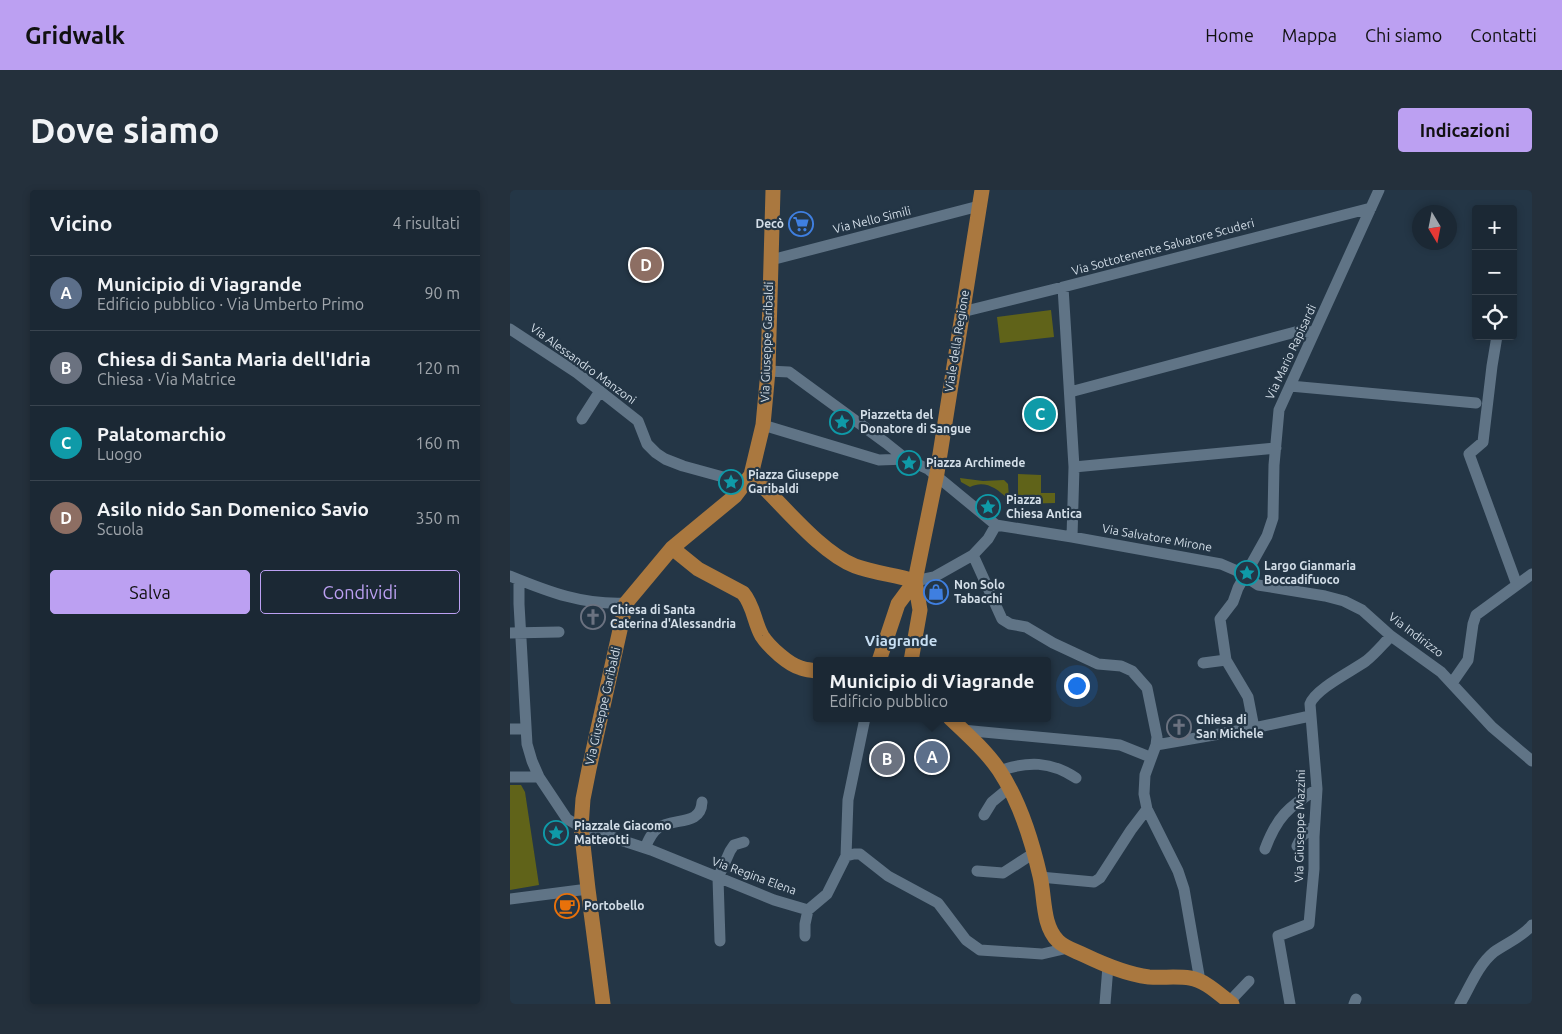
<!DOCTYPE html>
<html lang="it">
<head>
<meta charset="utf-8">
<style>
	body { margin:0; font-family:Ubuntu,sans-serif; background:#24303c; color:#f1f3f6 }
	.controls { position:absolute; right:15px; top:15px; display:grid; overflow:hidden; border-radius:5px; box-shadow:0 2px 8px #0003 }
	.controls button { width:45px; height:45px; display:grid; place-items:center; padding:0; border:0; border-bottom:1px solid #39444f; background:#1b2834; color:#f1f3f6; font:25px sans-serif }
	.compass { position:absolute; left:902px; top:15px; width:45px; height:45px; border-radius:50%; background:#1b2834; box-shadow:0 2px 8px #0003; rotate:170deg }
	.you { position:absolute; left:566px; top:495px; width:18px; height:18px; margin:-12px; border:4px solid #fff; border-radius:50%; background:#1a73e8; box-shadow:0 0 0 8px #1a73e833 }
	.badge { display:grid; place-items:center; width:32px; height:32px; border-radius:50%; background:#bca0f2; color:#fff; font-size:16px; font-weight:700 }
	.pin { position:absolute; translate:-50% -50%; border:2px solid #fff; box-shadow:0 1px 5px #0006 }
	.popup { position:absolute; left:303px; top:467px; width:238px; height:65px; box-sizing:border-box; display:grid; place-content:center; border-radius:5px; background:#1b2834; filter:drop-shadow(0 1px 4px #0005); font-size:16px; white-space:nowrap; color:#a0a6ac }
	.popup b { font-size:19px; color:#f1f3f6 }
	.popup::after { content:''; position:absolute; left:50%; top:100%; margin-left:-10px; border:10px solid transparent; border-top-color:#1b2834 }
	.list { margin:0; padding:0; list-style:none }
	h2 { display:flex; justify-content:space-between; align-items:center; height:65px; margin:0; padding:0 20px; font-size:21px }
	h2 small { font-size:16px; font-weight:400; color:#a0a6ac }
	.list li { display:grid; grid-template-columns:32px 1fr auto; gap:15px; align-items:center; box-sizing:border-box; height:75px; padding:0 20px; border-top:1px solid #39444f }
	.list b { display:block; font-size:19px; white-space:nowrap }
	.list p { margin:0; font-size:16px; white-space:nowrap; color:#a0a6ac }
	.list em { font-size:16px; font-style:normal; color:#a0a6ac }
	.actions { display:flex; gap:10px; padding:15px 20px }
	.actions a { flex:1; padding:11px 0; border:1px solid #bca0f2; border-radius:5px; text-align:center; font-size:18px; color:#bca0f2 }
	.actions .main { background:#bca0f2; color:#111 }
	.icon { flex:none; width:28px; height:28px; fill:none; stroke:currentColor; stroke-width:2; stroke-linecap:round; stroke-linejoin:round }
	.map { position:relative; flex:none; width:1022px; height:814px; overflow:hidden; border-radius:5px }
	header { display:flex; align-items:center; gap:30px; box-sizing:border-box; height:70px; padding:0 25px; background:#bca0f2; color:#111 }
	header strong { font-size:24px }
	nav { display:flex; gap:28px; margin-inline-start:auto; font-size:18px }
	.intro { display:flex; align-items:center; justify-content:space-between; box-sizing:border-box; height:120px; padding:0 30px }
	h1 { margin:0; font-size:35px }
	.button { padding:12px 22px; border-radius:5px; background:#bca0f2; color:#111; font-size:18px; font-weight:700 }
	main { display:flex; gap:30px; padding:0 30px }
	aside { flex:1; background:#1b2834; border-radius:5px; box-shadow:0 2px 8px #0003 }
	.map>svg:first-child { display:block }
	.green { fill:#606319 }
	.lines { fill:none; stroke-linecap:round; stroke-linejoin:round }
	.minor { stroke:#607486; stroke-width:11 }
	.major { stroke:#aa783f; stroke-width:15 }
	.labels { text-anchor:middle; stroke-width:4.5; stroke-linejoin:round; paint-order:stroke }
	.street-label { font-size:12px; fill:#d4dfe9; stroke:#243646 }
	.poi-label { font-size:12px; font-weight:bold; fill:#d4dfe9; stroke:#243646; text-anchor:start }
	.quarter-label { font-size:15px; font-weight:bold; fill:#c8dff3; stroke:#243646 }
</style>
</head>
<body>
<header>
<strong>Gridwalk</strong>
<nav><a>Home</a><a>Mappa</a><a>Chi siamo</a><a>Contatti</a></nav>
</header>
<div class="intro"><h1>Dove siamo</h1><a class="button">Indicazioni</a></div>
<main>
<aside>
<h2>Vicino<small>4 risultati</small></h2>
<ul class="list">
<li><span class="badge" style="background:#5c6f8a">A</span><div><b>Municipio di Viagrande</b><p>Edificio pubblico · Via Umberto Primo</p></div><em>90 m</em></li>
<li><span class="badge" style="background:#6b7280">B</span><div><b>Chiesa di Santa Maria dell'Idria</b><p>Chiesa · Via Matrice</p></div><em>120 m</em></li>
<li><span class="badge" style="background:#0f9aa8">C</span><div><b>Palatomarchio</b><p>Luogo</p></div><em>160 m</em></li>
<li><span class="badge" style="background:#8d6e63">D</span><div><b>Asilo nido San Domenico Savio</b><p>Scuola</p></div><em>350 m</em></li>
</ul>
<div class="actions"><a class="main">Salva</a><a>Condividi</a></div>
</aside>
<div class="map">
<svg width="1022" height="814" viewBox="0 0 1022 814">
	<rect width="100%" height="100%" fill="#243646"/>
	<path class="green" d="M541 120 544 147 490 153 487 127Z
		M508 284 531 285V303H545V313L508 314Z
		M450 288 473 291 494 290 498 294 499 307 497 308C486 298 475 290 460 297L451 292Z
		M0 595H11L15 602 29 695 0 700Z
		M44 633 52 645C46 661 36 651 34 639Z"/>
	<g class="lines">
		<path class="minor" d="M261 70 469 16
			M553 97 564 277 562 347
			M452 122 553 97 861 18
			M0 139 67 183 128 231 137 254 146 263 155 269 173 276 235 293
			M987 146 982 176 973 252 959 264 1007 395
			M258 181 279 182 376 253 396 269 418 279 486 335
			M780 196 966 213
			M560 202 789 141 804 142
			M72 229 90 201
			M253 235 369 270 396 269
			M564 277 766 258
			M486 335 562 347 711 374 725 380 748 395 815 406 834 411 852 420 881 446 931 482 982 537 1022 571
			M463 365 492 429 500 434 516 437 543 453 588 474 611 476 622 481 637 498 647 547 646 555 635 585 634 604 637 619 668 681 674 699 690 791
			M0 386C39 402 73 415 116 413
			M9 390V414L17 554 22 571 29 587 57 629 71 637 141 660 264 710 298 720 317 704 336 666 344 664H350L378 686 428 713 456 750 470 760 532 764 558 758
			M405 391 424 387 463 365 478 349 486 335
			M0 443 49 442
			M693 473 716 470
			M942 493 958 470 963 434 966 425 1022 384
			M744 538 738 507 716 470 710 429 723 412 728 398 757 346 763 328 764 275 769 220 869 0
			M0 539H16
			M452 540 592 553 610 555 640 567
			M646 555 744 538 800 526
			M489 581C518 571 540 571 566 588
			M0 587H29
			M474 625 482 612 499 598
			M787 656 792 646 804 636
			M135 658C138 651 141 643 148 638 162 627 191 637 192 612
			M755 659C767 627 778 617 807 599
			M336 666 338 610 355 528
			M467 681 493 683 524 663
			M530 687 584 692 590 688 621 640 637 619
			M0 709 78 699
			M295 746V734L298 720
			M210 751 208 688 220 661 224 655 234 652
			M719 812 739 791
			M595 814 598 776
			M780 814 768 746 799 734 804 679V647L807 599 800 514C805 499 842 481 856 471 865 464 873 454 881 446
			M844 814 846 809
			M950 814C960 797 968 775 984 762 997 753 1012 747 1022 735"/>
		<path class="major" d="M241 285C270 311 309 362 345 376 364 383 386 385 405 391
			M162 358 188 379 233 403C244 416 244 432 252 446 259 457 279 475 291 478 296 480 302 480 307 481
			M369 471 388 414 405 391
			M401 471 410 420 405 391 427 283 472 0
			M440 528C457 544 476 561 489 580 509 610 522 651 530 686 535 707 532 735 548 751 555 758 566 761 574 765 595 775 616 784 639 787 652 788 667 786 680 788 695 790 710 805 722 814
			M93 814 78 699 71 637 73 609 79 579 116 413 162 358 225 306 241 285 253 235 258 181 263 0"/>
	</g>
	<defs>
		<symbol id="supermarket-ring" viewBox="-11 -11 22 22"><circle r="9.5" fill="#243646" stroke="#3f7fe0" stroke-width="1.5"/><path d="M-6-5.5h2.5l.6 2H6L4.5 2H-2.5L-4.4-4H-6ZM-1.5 3.2a1.3 1.3 0 1 0 .1 0ZM3 3.2a1.3 1.3 0 1 0 .1 0Z" fill="#3f7fe0"/></symbol>
		<symbol id="sight-ring" viewBox="-11 -11 22 22"><circle r="9.5" fill="#243646" stroke="#0f9aa8" stroke-width="1.5"/><path d="M0-6L1.8-2.2L6-1.7L2.9 1.2L3.7 5.4L0 3.3L-3.7 5.4L-2.9 1.2L-6-1.7L-1.8-2.2Z" fill="#0f9aa8"/></symbol>
		<symbol id="shop-ring" viewBox="-11 -11 22 22"><circle r="9.5" fill="#243646" stroke="#3f7fe0" stroke-width="1.5"/><path d="M-5-2.5h2.3a2.7 3.5 0 0 1 5.4 0H5L5.5 6h-11ZM-1.5-2.5h3a1.5 2.3 0 0 0-3 0Z" fill="#3f7fe0"/></symbol>
		<symbol id="church-ring" viewBox="-11 -11 22 22"><circle r="9.5" fill="#243646" stroke="#6b7280" stroke-width="1.5"/><path d="M-1.2-6h2.4v3.5h3.3v2.4h-3.3V6h-2.4V-.1h-3.3v-2.4h3.3Z" fill="#6b7280"/></symbol>
		<symbol id="cafe-ring" viewBox="-11 -11 22 22"><circle r="9.5" fill="#243646" stroke="#e8710a" stroke-width="1.5"/><path d="M-5.5-4.5H6V0H3Q3 3.5 0 3.5H-2.5Q-5.5 3.5-5.5 0ZM3-3.2v2h1.7v-2ZM-6 4.5H4V6H-6Z" fill="#e8710a"/></symbol>
	</defs>
	<g fill-rule="evenodd">
		<use href="#supermarket-ring" x="277" y="20" width="28" height="28"/>
		<use href="#sight-ring" x="318" y="218" width="28" height="28"/>
		<use href="#sight-ring" x="385" y="259" width="28" height="28"/>
		<use href="#sight-ring" x="207" y="278" width="28" height="28"/>
		<use href="#sight-ring" x="464" y="303" width="28" height="28"/>
		<use href="#sight-ring" x="723" y="369" width="28" height="28"/>
		<use href="#shop-ring" x="412" y="388" width="28" height="28"/>
		<use href="#church-ring" x="69" y="413" width="28" height="28"/>
		<use href="#church-ring" x="655" y="523" width="28" height="28"/>
		<use href="#sight-ring" x="32" y="629" width="28" height="28"/>
		<use href="#cafe-ring" x="43" y="702" width="28" height="28"/>
	</g>
	<g class="labels">
		<g class="street-label">
			<text transform="translate(362 30) rotate(-14)" y="4">Via Nello Simili</text>
			<text transform="translate(653 57) rotate(-15)" y="4">Via Sottotenente Salvatore Scuderi</text>
			<text transform="translate(447 151) rotate(-81)" y="4">Viale della Regione</text>
			<text transform="translate(257 152) rotate(-88)" y="4">Via Giuseppe Garibaldi</text>
			<text transform="translate(781 162) rotate(-65)" y="4">Via Mario Rapisardi</text>
			<text transform="translate(73 174) rotate(36)" y="4">Via Alessandro Manzoni</text>
			<text transform="translate(647 348) rotate(10)" y="4">Via Salvatore Mirone</text>
			<text transform="translate(906 445) rotate(37)" y="4">Via Indirizzo</text>
			<text transform="translate(93 516) rotate(-77)" y="4">Via Giuseppe Garibaldi</text>
			<text transform="translate(790 636) rotate(-89)" y="4">Via Giuseppe Mazzini</text>
			<text transform="translate(244 686) rotate(20)" y="4">Via Regina Elena</text>
		</g>
		<g class="poi-label">
			<text x="274" y="38" text-anchor="end">Decò</text>
			<text x="350" y="229">Piazzetta del<tspan x="350" dy="14">Donatore di Sangue</tspan></text>
			<text x="416" y="277">Piazza Archimede</text>
			<text x="238" y="289">Piazza Giuseppe<tspan x="238" dy="14">Garibaldi</tspan></text>
			<text x="496" y="314">Piazza<tspan x="496" dy="14">Chiesa Antica</tspan></text>
			<text x="754" y="380">Largo Gianmaria<tspan x="754" dy="14">Boccadifuoco</tspan></text>
			<text x="444" y="399">Non Solo<tspan x="444" dy="14">Tabacchi</tspan></text>
			<text x="100" y="424">Chiesa di Santa<tspan x="100" dy="14">Caterina d'Alessandria</tspan></text>
			<text x="686" y="534">Chiesa di<tspan x="686" dy="14">San Michele</tspan></text>
			<text x="64" y="640">Piazzale Giacomo<tspan x="64" dy="14">Matteotti</tspan></text>
			<text x="74" y="720">Portobello</text>
		</g>
		<g class="quarter-label">
			<text x="391" y="456">Viagrande</text>
		</g>
	</g>
</svg>
<div class="controls">
<button>+</button>
<button>−</button>
<button><svg class="icon" aria-label="locate" viewBox="0 0 24 24"><circle cx="12" cy="12" r="6"/><path d="M12 2v4M12 18v4M2 12h4M18 12h4"/></svg></button>
</div>
<svg class="compass" viewBox="-18 -18 36 36"><path d="M0-13l5 13h-10z" fill="#e53935"/><path d="M0 13l5-13h-10z" fill="#a0a6ac"/></svg>
<div class="you"></div>
<div class="pin badge" style="left:422px;top:567px;background:#5c6f8a">A</div>
<div class="popup"><b>Municipio di Viagrande</b>Edificio pubblico</div>
<div class="pin badge" style="left:377px;top:569px;background:#6b7280">B</div>
<div class="pin badge" style="left:530px;top:224px;background:#0f9aa8">C</div>
<div class="pin badge" style="left:136px;top:75px;background:#8d6e63">D</div>
</div>
</main>
</body>
</html>
